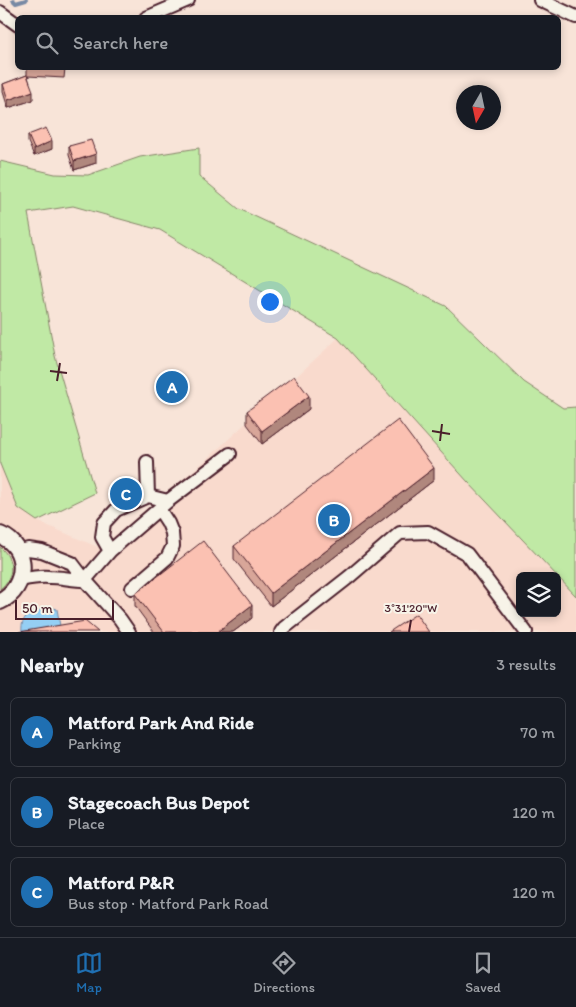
<!DOCTYPE html>
<html lang="en">
<head>
<meta charset="utf-8">
<style>
	body { margin:0; font-family:Itim,sans-serif; background:#242831; color:#f1f3f6 }
	.controls { position:absolute; right:15px; bottom:15px; display:grid; overflow:hidden; border-radius:8px; box-shadow:0 2px 8px #0003 }
	.controls button { width:45px; height:45px; display:grid; place-items:center; padding:0; border:0; border-bottom:1px solid #363941; background:#171b24; color:#f1f3f6; font:25px sans-serif }
	.compass { position:absolute; left:456px; top:85px; width:45px; height:45px; border-radius:50%; background:#171b24; box-shadow:0 2px 8px #0003; rotate:189deg }
	.scale { position:absolute; left:15px; bottom:12px; width:99px; box-sizing:border-box; padding-left:5px; border:2px solid #4a1f2b; border-top:0; font-size:14px; line-height:18px; white-space:nowrap; color:#4a1f2b; -webkit-text-stroke:4px #f7f3e8; paint-order:stroke }
	.you { position:absolute; left:269px; top:301px; width:18px; height:18px; margin:-12px; border:4px solid #fff; border-radius:50%; background:#1a73e8; box-shadow:0 0 0 8px #1a73e833 }
	.badge { display:grid; place-items:center; width:32px; height:32px; border-radius:50%; background:#1f6fb2; color:#fff; font-size:16px; font-weight:700 }
	.pin { position:absolute; translate:-50% -50%; border:2px solid #fff; box-shadow:0 1px 5px #0006 }
	.list { margin:0; padding:0; list-style:none }
	h2 { display:flex; justify-content:space-between; align-items:center; height:65px; margin:0; padding:0 20px; font-size:21px }
	h2 small { font-size:16px; font-weight:400; color:#9ea1a6 }
	.list li { display:grid; grid-template-columns:32px 1fr auto; gap:15px; align-items:center; box-sizing:border-box; height:70px; margin:0 10px 10px; padding:0 10px; border:1px solid #363941; border-radius:8px }
	.list b { display:block; font-size:19px; white-space:nowrap }
	.list p { margin:0; font-size:16px; white-space:nowrap; color:#9ea1a6 }
	.list em { font-size:16px; font-style:normal; color:#9ea1a6 }
	.icon { flex:none; width:28px; height:28px; fill:none; stroke:currentColor; stroke-width:2; stroke-linecap:round; stroke-linejoin:round }
	.map { position:relative; flex:none; width:576px; height:632px; overflow:hidden }
	.search { position:absolute; background:#171b24; box-shadow:0 2px 8px #0003; left:15px; right:15px; top:15px; height:55px; display:flex; align-items:center; gap:12px; box-sizing:border-box; padding:0 18px; border-radius:8px; color:#9ea1a6; font-size:19px }
	.sheet { height:305px; background:#171b24 }
	nav { display:flex; justify-content:space-around; align-items:center; box-sizing:border-box; height:70px; border-top:1px solid #363941; background:#171b24; font-size:14px; color:#9ea1a6 }
	nav a { display:grid; justify-items:center; gap:2px }
	nav .on { color:#1f6fb2 }
	.map>svg:first-child { display:block }
	.built { fill:#f9dacd }
	.green { fill:#c0e9a5; stroke:#858468 }
	.water { fill:#95cff4; stroke:#7789a4 }
	.lines { fill:none; stroke-linecap:round; stroke-linejoin:round }
	.stream { stroke:#7789a4; stroke-width:4 }
	.minor-casing { stroke:#4a1f2b; stroke-width:16 }
	.major-casing { stroke:#4a1f2b; stroke-width:20 }
	.minor { stroke:#f7f3e8; stroke-width:12 }
	.major { stroke:#f7f3e8; stroke-width:16 }
	.wall { fill:#d8a699; stroke:#4a1f2b }
	.shaded-wall { fill:#b0877d; stroke:#4a1f2b }
	.building { fill:#fbc1b2; stroke:#4a1f2b }
	.ticks { fill:none; stroke:#4a1f2b; stroke-width:2 }
	.ticks-label { font-size:12px; text-anchor:middle; fill:#4a1f2b; stroke:#f7f3e8; stroke-width:4; stroke-linejoin:round; paint-order:stroke }
</style>
</head>
<body>
<div class="map">
<svg width="576" height="632" viewBox="0 0 576 632">
	<rect width="100%" height="100%" fill="#f8e4d8"/>
	<filter id="ink" filterUnits="userSpaceOnUse"><feTurbulence type="fractalNoise" baseFrequency=".02" numOctaves="2"/><feDisplacementMap in="SourceGraphic" scale="10" xChannelSelector="R" yChannelSelector="G"/><feConvolveMatrix kernelMatrix="1 2 1 2 8 2 1 2 1" color-interpolation-filters="sRGB"/></filter>
	<g filter="url(#ink)">
		<path class="built" d="M338 338 468 482 557 576H520V613H557V576L576 596V632H0V464L18 508 37 521 100 548 206 460Z"/>
		<path class="green" d="M199 148V176L239 209 446 306 524 382 563 408 576 407V596L468 482 338 338 160 230 73 206 28 213 55 356 95 493 37 521 18 508 0 464V161L55 174 88 175 140 157Z
			M0 547C14 559 15 577 0 589Z"/>
		<path class="water" d="M51 607 57 609 60 626 22 632C20 613 35 610 51 607Z"/>
		<g class="lines">
			<path class="stream" d="M13 0 16 3 26 0"/>
			<defs>
				<path id="minor" d="M540 0 576 17
					M0 12 18 25
					M146 18 188 0
					M147 462 148 496
					M110 551 102 537 104 523 116 510 148 496 168 501
					M19 552 28 549 42 551 72 563 85 580 120 619 129 632
					M20 580C30 578 39 576 49 577 61 577 73 580 85 580
					M85 580 110 551 168 501 230 454
					M132 588 167 558 173 546 172 533 168 523 159 509
					M281 632 284 628 349 577 400 533 428 532 467 554 526 632"/>
				<path id="major" d="M0 535C30 547 28 588 0 601"/>
			</defs>
			<use href="#minor" class="minor-casing"/>
			<use href="#major" class="major-casing"/>
			<use href="#minor" class="minor"/>
			<use href="#major" class="major"/>
		</g>
		<path class="wall" d="M27 68H65L64 78 28 76 33 100 8 108 3 92V84L27 75Z
			M28 135 52 149 34 156 28 142Z
			M69 146 96 163 74 170 69 155Z
			M309 409 262 444 247 424V411Z
			M434 480 271 606 234 559V546Z
			M135 594 252 618 233 632H154L135 606Z"/>
		<path class="shaded-wall" d="M33 91V100L8 108V100Z
			M52 141V149L34 156V149Z
			M96 154V163L74 170V161Z
			M309 396V409L262 444V431Z
			M434 468V480L271 606V593Z
			M252 605V618L233 632H217Z"/>
		<path class="building" d="M27 68H64V69Z
			M27 75 33 91 8 100 3 84Z
			M46 128 52 141 34 149 28 135Z
			M91 140 96 154 74 161 69 146Z
			M294 376 309 396 262 431 247 411Z
			M398 420 434 468 271 593 234 546Z
			M203 541 252 605 217 632H164L135 594Z
			M416 614 429 632H389Z
			M85 621 98 632H19Z"/>
	</g>
	<path class="ticks" d="M50 371 67 373M57 381 60 363M432 431 450 434M440 441 442 424M409 632 411 620"/>
	<g class="ticks-label">
		<text x="411" y="612">3°31'20"W</text>
	</g>
</svg>
<div class="controls">
<button><svg class="icon" aria-label="layers" viewBox="0 0 24 24"><path d="M12 4l9 5-9 5-9-5zM3 14l9 5 9-5"/></svg></button>
</div>
<svg class="compass" viewBox="-18 -18 36 36"><path d="M0-13l5 13h-10z" fill="#e53935"/><path d="M0 13l5-13h-10z" fill="#9ea1a6"/></svg>
<div class="scale">50 m</div>
<div class="you"></div>
<div class="pin badge" style="left:172px;top:387px">A</div>
<div class="pin badge" style="left:334px;top:520px">B</div>
<div class="pin badge" style="left:126px;top:494px">C</div>
<div class="search"><svg class="icon" aria-label="search" viewBox="0 0 24 24"><circle cx="10" cy="10" r="6"/><path d="M15 15l6 6"/></svg>Search here</div>
</div>
<section class="sheet">
<h2>Nearby<small>3 results</small></h2>
<ul class="list">
<li><span class="badge">A</span><div><b>Matford Park And Ride</b><p>Parking</p></div><em>70 m</em></li>
<li><span class="badge">B</span><div><b>Stagecoach Bus Depot</b><p>Place</p></div><em>120 m</em></li>
<li><span class="badge">C</span><div><b>Matford P&amp;R</b><p>Bus stop · Matford Park Road</p></div><em>120 m</em></li>
</ul>
</section>
<nav>
<a class="on"><svg class="icon" aria-label="map" viewBox="0 0 24 24"><path d="M3 6l6-2 6 2 6-2v14l-6 2-6-2-6 2zM9 4v14M15 6v14"/></svg>Map</a>
<a><svg class="icon" aria-label="directions" viewBox="0 0 24 24"><path d="M12 3l9 9-9 9-9-9zM9 14v-3h6M13 9l2 2-2 2"/></svg>Directions</a>
<a><svg class="icon" aria-label="saved" viewBox="0 0 24 24"><path d="M7 4h10v16l-5-4-5 4z"/></svg>Saved</a>
</nav>
</body>
</html>
